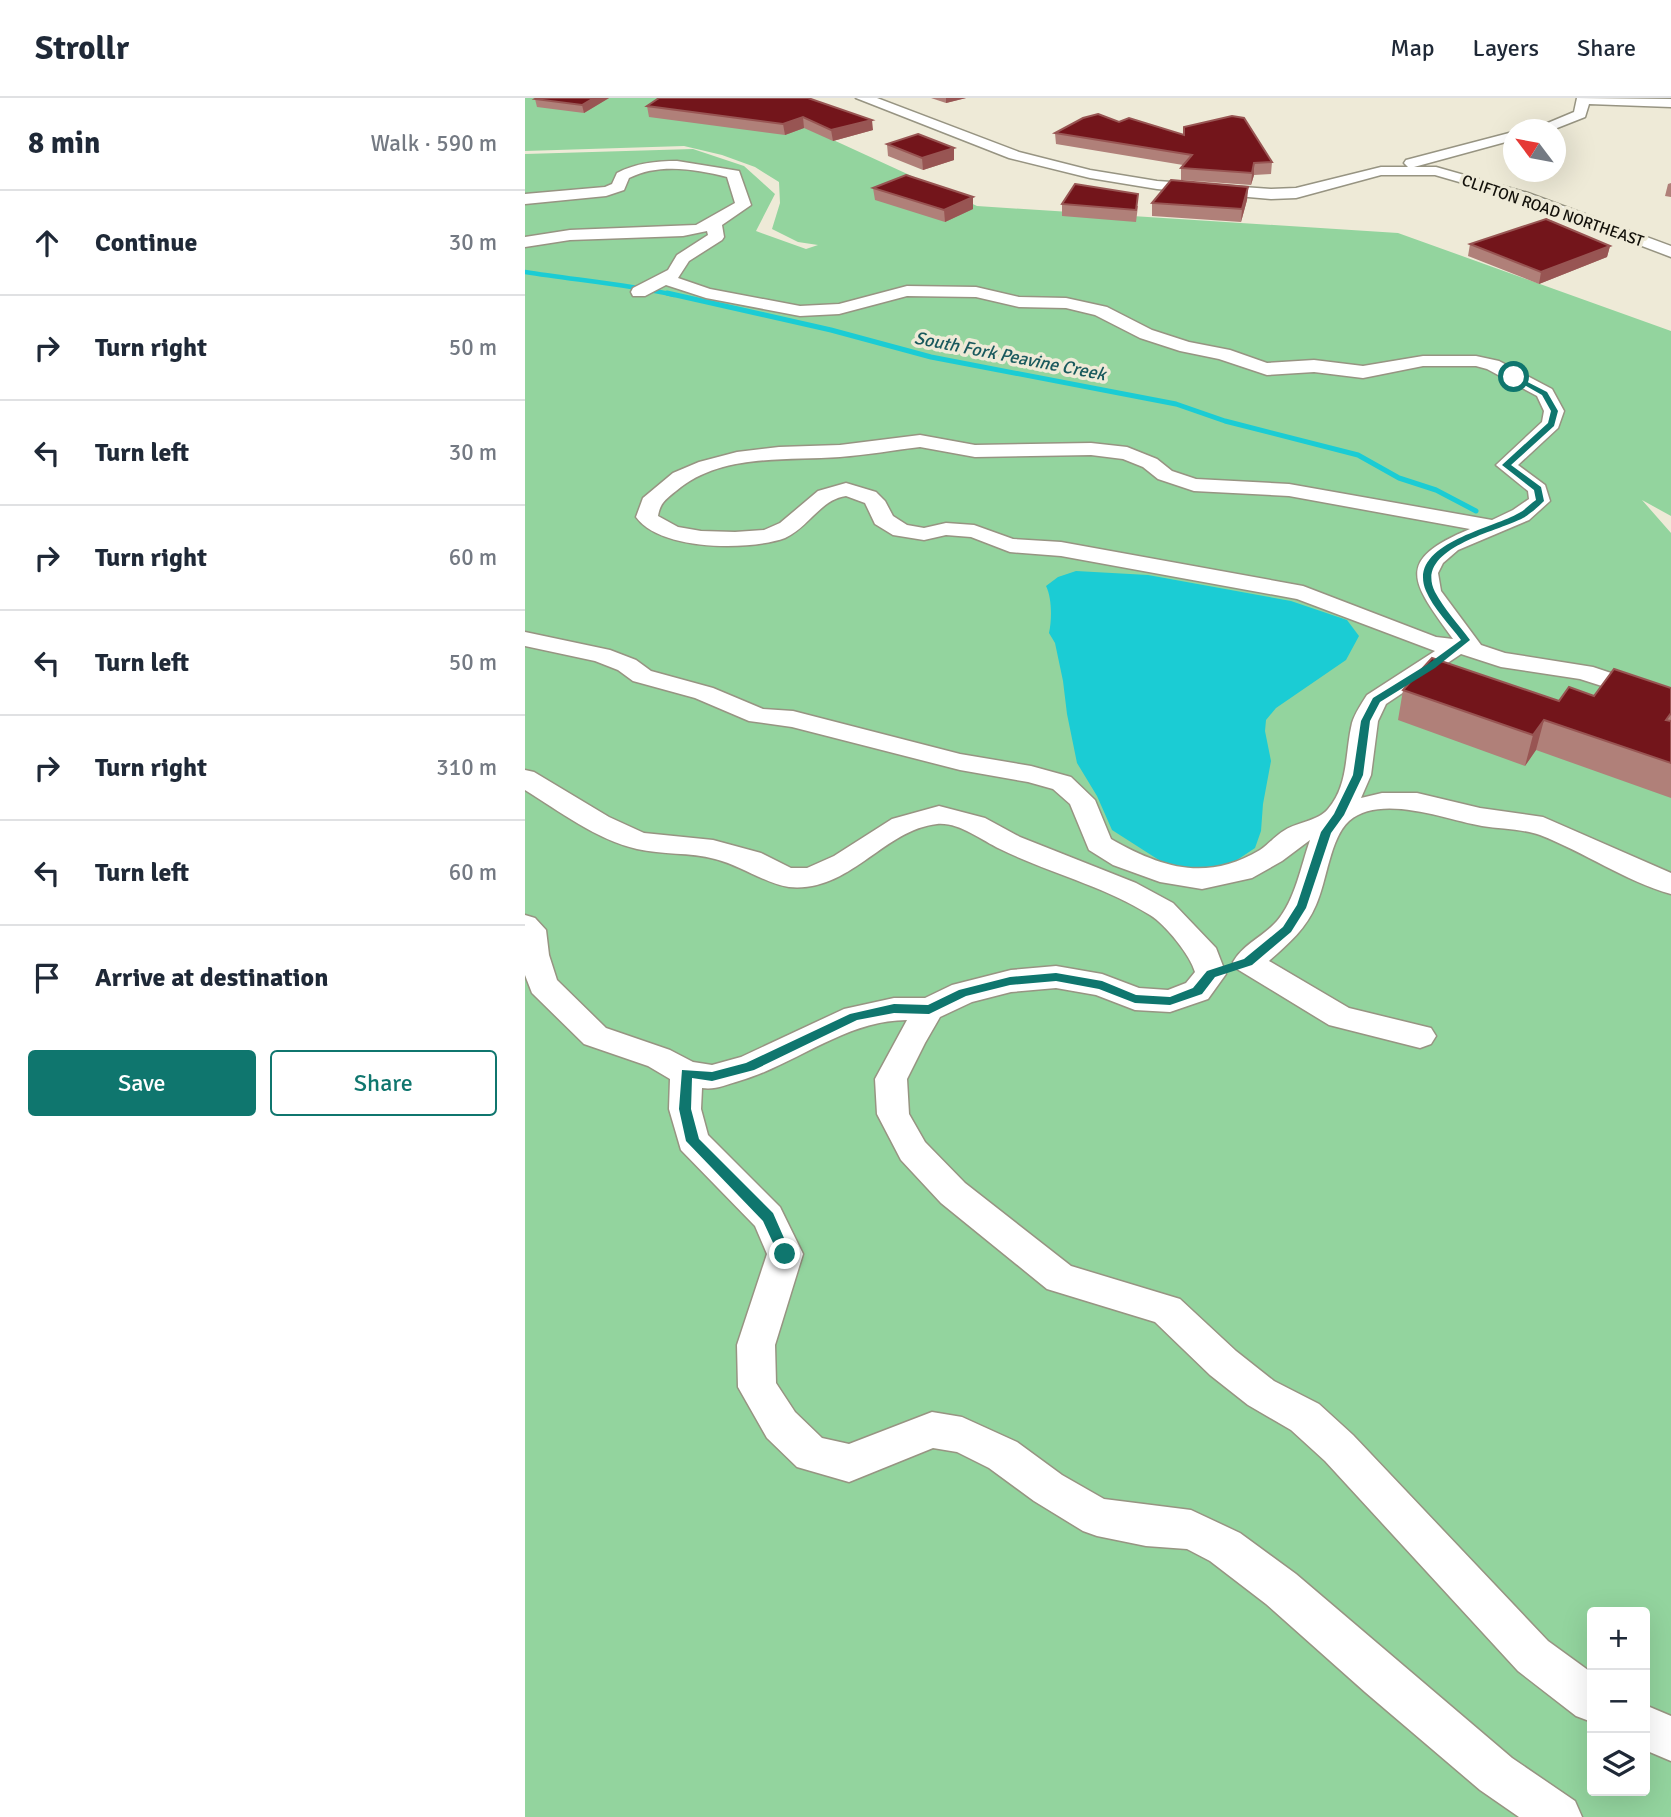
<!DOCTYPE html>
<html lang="en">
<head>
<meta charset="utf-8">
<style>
	body { margin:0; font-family:Signika,sans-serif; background:#f2f2f3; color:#1f2937 }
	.controls { position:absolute; right:21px; bottom:21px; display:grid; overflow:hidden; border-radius:7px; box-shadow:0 7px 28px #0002 }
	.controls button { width:63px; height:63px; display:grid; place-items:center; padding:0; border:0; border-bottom:2px solid #e0e1e3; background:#fff; color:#1f2937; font:35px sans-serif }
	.compass { position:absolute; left:978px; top:21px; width:63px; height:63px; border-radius:50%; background:#fff; box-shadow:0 7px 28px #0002; rotate:302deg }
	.stop { position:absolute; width:21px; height:21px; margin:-16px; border:5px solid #0f766e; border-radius:50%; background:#fff }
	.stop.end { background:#0f766e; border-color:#fff; box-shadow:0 2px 7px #0008 }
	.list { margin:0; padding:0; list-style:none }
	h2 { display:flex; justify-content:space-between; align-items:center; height:91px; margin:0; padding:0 28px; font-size:30px }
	h2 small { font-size:23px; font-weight:400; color:#747a83 }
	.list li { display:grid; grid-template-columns:46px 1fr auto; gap:21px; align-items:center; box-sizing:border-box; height:105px; padding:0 28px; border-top:2px solid #e0e1e3 }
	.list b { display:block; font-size:26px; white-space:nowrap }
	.list em { font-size:23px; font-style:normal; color:#747a83 }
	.actions { display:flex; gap:14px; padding:21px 28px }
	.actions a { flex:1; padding:16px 0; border:2px solid #0f766e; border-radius:7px; text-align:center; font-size:24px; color:#0f766e }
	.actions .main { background:#0f766e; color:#fff }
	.icon { flex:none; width:38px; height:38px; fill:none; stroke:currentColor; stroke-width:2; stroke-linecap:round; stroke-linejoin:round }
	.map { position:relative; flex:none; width:1146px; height:1719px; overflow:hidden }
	header { display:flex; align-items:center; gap:42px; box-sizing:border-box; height:98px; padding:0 35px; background:#fff; border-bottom:2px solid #e0e1e3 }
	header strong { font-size:33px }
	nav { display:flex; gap:38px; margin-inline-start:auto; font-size:24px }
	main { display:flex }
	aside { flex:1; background:#fff }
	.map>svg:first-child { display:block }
	.green { fill:#93d49e; fill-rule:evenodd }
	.water { fill:#1bccd4 }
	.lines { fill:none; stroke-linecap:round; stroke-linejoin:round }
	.stream-far1 { stroke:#1bccd4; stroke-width:4.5 }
	.stream { stroke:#1bccd4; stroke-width:5 }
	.minor-casing { stroke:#979482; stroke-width:3 }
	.minor { fill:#fff; fill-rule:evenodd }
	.wall { fill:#b08079 }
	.shaded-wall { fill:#985553 }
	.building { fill:#73151b; stroke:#985553; stroke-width:2 }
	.route { fill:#0f766e }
	.labels { text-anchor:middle; stroke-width:7; stroke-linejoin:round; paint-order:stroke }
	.far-street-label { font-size:16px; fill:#12100a; stroke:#eeead7 }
	.far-water-label { font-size:18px; font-style:italic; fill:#19595d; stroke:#eeead7 }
</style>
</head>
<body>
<header>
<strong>Strollr</strong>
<nav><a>Map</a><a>Layers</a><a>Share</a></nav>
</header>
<main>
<aside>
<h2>8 min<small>Walk · 590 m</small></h2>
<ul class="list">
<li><svg class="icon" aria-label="ahead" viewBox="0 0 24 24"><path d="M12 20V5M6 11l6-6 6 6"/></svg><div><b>Continue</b></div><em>30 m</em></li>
<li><svg class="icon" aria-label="right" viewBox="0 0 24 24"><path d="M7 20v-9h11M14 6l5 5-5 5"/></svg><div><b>Turn right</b></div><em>50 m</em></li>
<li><svg class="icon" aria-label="left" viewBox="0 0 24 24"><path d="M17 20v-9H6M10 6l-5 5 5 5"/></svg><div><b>Turn left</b></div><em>30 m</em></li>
<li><svg class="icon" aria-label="right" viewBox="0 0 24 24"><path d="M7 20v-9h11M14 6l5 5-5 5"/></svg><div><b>Turn right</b></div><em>60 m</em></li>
<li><svg class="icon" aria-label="left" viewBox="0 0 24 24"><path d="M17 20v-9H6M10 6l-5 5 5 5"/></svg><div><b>Turn left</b></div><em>50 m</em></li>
<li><svg class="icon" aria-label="right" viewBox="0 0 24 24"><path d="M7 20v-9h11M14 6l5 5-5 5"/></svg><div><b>Turn right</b></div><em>310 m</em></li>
<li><svg class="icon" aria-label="left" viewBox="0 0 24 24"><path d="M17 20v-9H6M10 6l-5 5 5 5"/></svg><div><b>Turn left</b></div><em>60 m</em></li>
<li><svg class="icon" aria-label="arrive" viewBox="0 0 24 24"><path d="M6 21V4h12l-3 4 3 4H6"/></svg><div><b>Arrive at destination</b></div></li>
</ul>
<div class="actions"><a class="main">Save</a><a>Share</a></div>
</aside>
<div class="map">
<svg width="1146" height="1719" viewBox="0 0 1146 1719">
	<rect width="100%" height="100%" fill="#eeead7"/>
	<path class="green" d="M0 0H217L452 108 873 135 1146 233V418L1117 402 1146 435V1719H0V56L168 51 219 68 250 96 231 133 281 151 293 147 273 144 247 131 255 105 254 84 230 69 197 57 159 48 0 53ZM1067 1514H1120V1693H1067Z"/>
	<path class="water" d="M551 473 623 477 766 503 822 522 834 538 821 562 751 610 741 622 740 633 746 663 738 706 736 733 730 750 712 762 690 771H663L637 764 587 732 572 698 552 665 542 616 538 583 530 545 524 535C527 521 527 500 521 488L533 479Z"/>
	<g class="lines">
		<path class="stream-far1" d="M0 174C50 182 100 186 149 197"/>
		<path class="stream" d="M142 195 306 232 406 259 651 306 700 323 833 357 874 380 911 392 951 413"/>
		<defs>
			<path id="minor" d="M331 0H352L494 54 565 72 632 83 746 91 771 90 856 69H883L879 65 881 62 988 34V42L889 69H911L1003 95 1146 148V159L993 101 910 77H856L771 100 746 101 632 91 565 80 484 60Z
				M1052 0 1146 1V9L1064 6 1060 19 1027 32H1006L1049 14Z
				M152 63 214 73 226 107 197 127 199 139 197 142 164 163 153 180 185 191 275 208 314 206 382 188 451 189 494 199 541 200 582 209 627 232 664 244 705 252 742 265 789 262 838 268 898 258H951L974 263 1027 291 1039 313 1033 330 993 367 1020 387 1025 403 1004 422 933 452 918 465 913 475 916 493 956 547 980 555 1068 569 1146 595V610L1055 581 976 569 936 556 861 606 853 623 846 677 836 700 857 695H892L955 710 1018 719 1146 775V796C1100 783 1059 754 1015 737 998 731 976 731 957 728 922 722 856 695 824 723 805 740 802 783 791 807 781 831 763 846 744 863L824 910 906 930 911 938 906 946 895 950 804 927 712 871 708 864C718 846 739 838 752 823 770 802 776 768 785 742L757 763 727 780 677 791 635 784 588 767 564 752 545 706 528 691 503 684 435 672 267 629 224 623 170 600 108 583 93 572 70 563 0 548V534L85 552 111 562 126 573 188 590 238 611 268 613 435 656 506 668 546 679 570 702 586 741C637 770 681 784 735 752 744 746 751 737 760 732 773 724 793 723 803 711 824 687 820 653 827 625 830 615 837 605 842 597L910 553 772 501 536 458 485 454 446 439 421 437 399 442 368 437 350 426 340 405 321 398C296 401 283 430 260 440 225 453 135 453 111 419L118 400 148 375 174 364 212 354 254 349 315 347 395 337 450 347 566 345 602 349 632 361 647 373 671 381 764 386 967 422 988 412 1004 401 1003 393 971 367 1017 324 1019 313 1012 298 962 271 951 268H898L838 280 789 274 742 277 694 261 655 253 615 240 570 217 541 210 494 209 451 199 382 198 314 216 275 218 181 200 141 187 120 198H108L106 194 108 190 143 172 152 157 183 137 182 133 158 138 45 142 0 149V139L45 132 171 127 210 105 202 79C170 71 134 65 104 80L99 92 81 98 0 106V96L80 89 87 86 92 75C111 65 131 63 152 63ZM395 349 450 359 566 357 598 361 618 369 633 381 669 393 764 398 945 431C867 463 888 485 928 541L911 539 778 488 536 444 488 441 449 427 421 425 399 430 382 427 368 418 360 403 351 394 321 385 293 393 255 425 239 432 210 434 176 433 153 429 133 418C135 405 141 401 151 393 196 355 260 363 315 359 342 357 369 352 395 349Z
				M0 672 9 674 84 719 119 735 188 742 236 755 266 770H282L309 758 367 721 414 708 460 720 495 739 611 785 648 805 691 850 701 876 683 901 645 914 610 912 571 897 531 890 486 894 447 904 415 919 400 945 382 981 384 1016 400 1044 440 1085 546 1168 655 1201 711 1253 749 1283 794 1306 828 1337 1023 1543 1067 1575V1624L1051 1618 993 1573 800 1363 766 1332 723 1307 685 1277 630 1224 522 1191 416 1105 376 1062 352 1016 350 981 382 922C321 922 270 967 214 983 201 987 190 992 177 990L176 1011 183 1037 255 1109 278 1156 250 1247 251 1285 270 1314 297 1340 324 1346 407 1314 437 1319 492 1344 537 1377 579 1401 666 1412 715 1435 771 1476 987 1660 1050 1703 1057 1719H994L955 1692 840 1594 741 1506 685 1463 662 1451 621 1448 572 1438 558 1433 509 1403 464 1370 432 1354 408 1350 324 1384 272 1369 242 1340 213 1289 212 1247 242 1156 230 1128 156 1052 144 1011 145 981 123 968 59 946 7 895 0 877V817L10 820 21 832 24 857 32 882 81 930 145 952 168 964 187 967 216 959 319 911 369 900H400L427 887 486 872 531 868 577 876 614 890 643 892 661 885 670 874C665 857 641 827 625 817 579 788 524 775 475 751 456 742 434 724 412 726 358 732 325 795 264 789 241 786 215 767 190 761 165 754 137 757 112 751 72 742 34 713 0 692Z
				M1120 1607 1146 1618V1663L1120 1652Z"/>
		</defs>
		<use href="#minor" class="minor-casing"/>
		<use href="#minor" class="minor"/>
	</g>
	<path class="wall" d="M84 0 59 15 12 9 10 1Z
		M283 0 348 32 308 43 279 30 260 37 124 19 122 8Z
		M406 0H441L421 5Z
		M594 24 747 64 746 76 729 77 726 87 656 82V70L658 67 531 46 530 35Z
		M362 46 429 50V62L398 72 363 58Z
		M1146 85V99L1140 98 1143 86Z
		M723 89 722 102 716 124 627 118V105Z
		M348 90 448 99V111L420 124 350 102Z
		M537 106 613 108 611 124 537 118Z
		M945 146 1085 148 1082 159 1014 186 943 158Z
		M1146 590V700L1011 652 1000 668 873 622 878 592 1034 603Z"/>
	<path class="shaded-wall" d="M69 0H84L59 15 57 7Z
		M421 0H441L421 5Z
		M278 19 279 30 260 37 258 26Z
		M347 22 348 32 308 43 306 32Z
		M429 50V62L398 72 397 60Z
		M729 65V77L726 87 727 75Z
		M723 89 722 102 716 124 717 111Z
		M448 99V111L420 124 419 112Z
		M1085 148 1082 159 1014 186 1016 174Z
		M1019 622 1011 652 1000 668 1008 637Z"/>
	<path class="building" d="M12 0H69L57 7 10 1Z
		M134 0H283L347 22 306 32 278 19 258 26 122 8Z
		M573 16 594 24 604 20 659 37V29L707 18 719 20 747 64 729 65 727 75 656 70 667 57 530 35 558 20Z
		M393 36 429 50 397 60 362 46Z
		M381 77 448 99 419 112 348 90Z
		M646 82 723 89 717 111 627 105Z
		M550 86 613 96 611 112 537 106Z
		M1021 121 1085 148 1016 174 945 146Z
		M907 560 1034 603 1044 589 1069 598 1089 571 1146 590V615L1141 622 1146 623V665L1019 622 1008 637 878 592Z"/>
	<path class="route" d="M989 277 1022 294 1033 313 1029 328 986 367 1016 389 1019 403C1013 409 1005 416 998 420 972 434 888 450 910 494 919 511 934 527 945 542L910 570 855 604 845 623 838 677 819 717 806 735 781 810 766 834 727 867 690 879 677 896 645 907 610 905 574 891 531 883 485 887 441 898 404 916 369 915 332 922 229 972 187 983 167 980 166 1011 174 1041 248 1115 266 1156 264 1160H255L238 1123 161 1043 154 1011 157 972 187 974 221 965 325 916 369 906 403 907 434 892 485 879 531 875 577 883 611 897 645 899 668 890 682 873 719 861 758 829 772 807 796 734 809 716 828 677 836 623 848 600 903 566 936 542C925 527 908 510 901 493 881 446 967 431 994 415 1000 412 1005 406 1011 402L1009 392 977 367 1023 325 1026 313 1017 297 987 280Z"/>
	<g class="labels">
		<g class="far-street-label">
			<text transform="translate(1028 112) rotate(19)" y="6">CLIFTON ROAD NORTHEAST</text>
		</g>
		<g class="far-water-label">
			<text transform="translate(485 258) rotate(11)" y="6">South Fork Peavine Creek</text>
		</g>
	</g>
</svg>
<div class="controls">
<button>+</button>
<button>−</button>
<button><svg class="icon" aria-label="layers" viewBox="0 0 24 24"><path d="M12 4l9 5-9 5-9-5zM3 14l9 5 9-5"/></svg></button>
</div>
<svg class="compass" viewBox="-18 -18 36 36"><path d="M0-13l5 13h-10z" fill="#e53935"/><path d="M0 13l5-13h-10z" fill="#747a83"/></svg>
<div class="stop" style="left:989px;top:279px"></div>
<div class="stop end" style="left:260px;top:1156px"></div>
</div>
</main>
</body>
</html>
